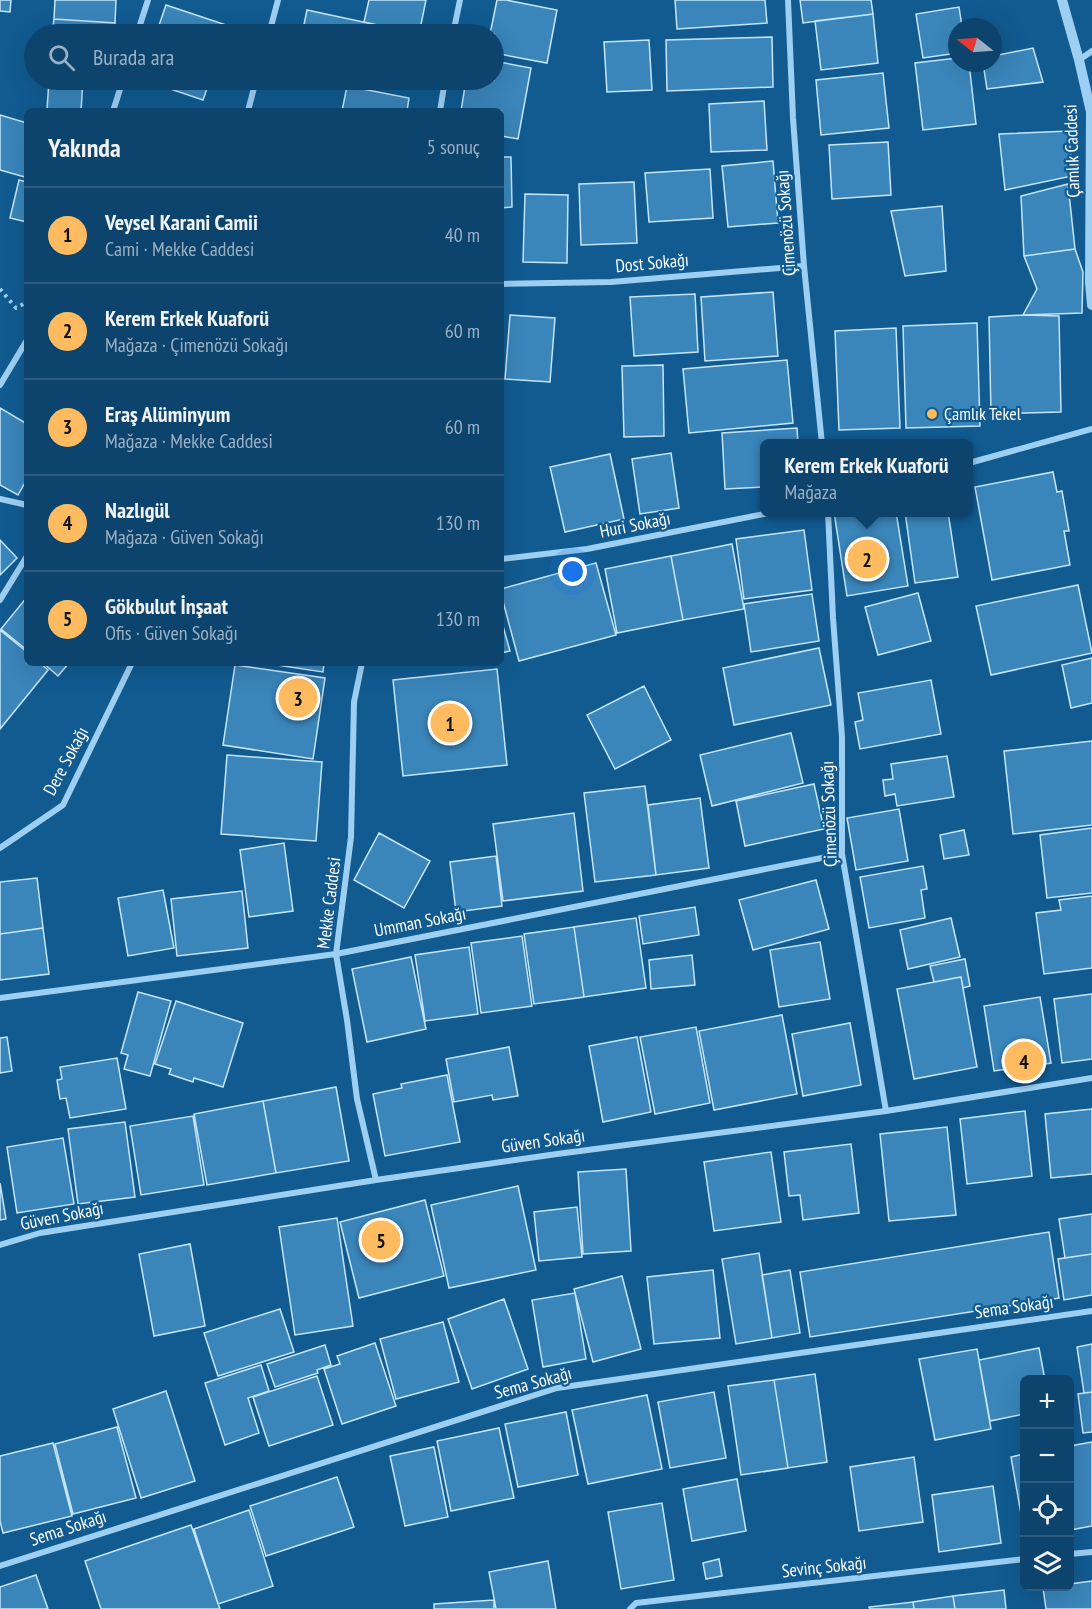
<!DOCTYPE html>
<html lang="tr">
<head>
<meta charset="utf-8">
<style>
	body { margin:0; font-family:"PT Sans Narrow",sans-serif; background:#1b4e75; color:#f1f3f6 }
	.controls { position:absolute; right:18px; bottom:18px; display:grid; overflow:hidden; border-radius:9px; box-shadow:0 6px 24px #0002 }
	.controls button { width:54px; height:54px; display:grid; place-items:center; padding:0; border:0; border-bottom:2px solid #2d5c80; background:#0d446d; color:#f1f3f6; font:30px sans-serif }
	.compass { position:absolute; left:948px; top:18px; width:54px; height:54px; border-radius:50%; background:#0d446d; box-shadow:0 6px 24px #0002; rotate:287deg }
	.you { position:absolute; left:573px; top:572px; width:21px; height:21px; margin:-15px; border:4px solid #fff; border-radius:50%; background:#1a73e8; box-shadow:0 0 0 9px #1a73e833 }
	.badge { display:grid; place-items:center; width:39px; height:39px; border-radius:50%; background:#ffbb5f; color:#111; font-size:20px; font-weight:700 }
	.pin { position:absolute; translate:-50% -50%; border:3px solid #fff; box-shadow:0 2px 6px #0006 }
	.popup { position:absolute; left:760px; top:439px; width:213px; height:78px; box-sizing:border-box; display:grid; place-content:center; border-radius:9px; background:#0d446d; filter:drop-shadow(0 2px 4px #0005); font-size:20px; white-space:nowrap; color:#9ab0c2 }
	.popup b { font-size:22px; color:#f1f3f6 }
	.popup::after { content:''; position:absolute; left:50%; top:100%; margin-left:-12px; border:12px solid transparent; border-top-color:#0d446d }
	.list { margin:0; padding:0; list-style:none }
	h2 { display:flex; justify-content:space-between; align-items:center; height:78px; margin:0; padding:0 24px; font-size:26px }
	h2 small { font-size:20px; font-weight:400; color:#9ab0c2 }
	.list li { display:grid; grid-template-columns:39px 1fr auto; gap:18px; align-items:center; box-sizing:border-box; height:96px; padding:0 24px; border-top:2px solid #2d5c80 }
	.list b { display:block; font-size:22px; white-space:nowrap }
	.list p { margin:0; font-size:20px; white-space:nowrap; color:#9ab0c2 }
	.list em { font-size:20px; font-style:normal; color:#9ab0c2 }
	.icon { flex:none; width:33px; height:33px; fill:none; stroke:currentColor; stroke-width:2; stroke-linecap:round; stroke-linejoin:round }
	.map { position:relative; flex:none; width:1092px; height:1609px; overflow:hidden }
	.search { position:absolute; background:#0d446d; box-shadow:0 6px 24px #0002; left:24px; top:24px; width:480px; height:66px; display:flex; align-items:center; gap:15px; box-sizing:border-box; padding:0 21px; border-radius:33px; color:#9ab0c2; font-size:22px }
	.panel { position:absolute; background:#0d446d; box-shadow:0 6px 24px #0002; left:24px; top:108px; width:480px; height:558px; border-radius:9px }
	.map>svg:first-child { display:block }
	.building { fill:#3a85ba; stroke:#c4e6fd; stroke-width:1.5 }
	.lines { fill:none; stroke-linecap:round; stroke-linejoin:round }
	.path { stroke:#9dcff3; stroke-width:4; stroke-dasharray:3 4.5; stroke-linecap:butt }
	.minor { stroke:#9dcff3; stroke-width:6 }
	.tertiary { stroke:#9dcff3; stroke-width:10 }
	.poi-dot { fill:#ffbb5f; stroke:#115b91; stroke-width:2 }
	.labels { text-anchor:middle; stroke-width:4.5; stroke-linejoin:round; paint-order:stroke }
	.street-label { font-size:18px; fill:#fff; stroke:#115b91 }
	.poi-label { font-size:18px; fill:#fff; stroke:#115b91; text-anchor:start }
</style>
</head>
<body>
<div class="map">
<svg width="1092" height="1609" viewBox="0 0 1092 1609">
	<rect width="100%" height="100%" fill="#115b91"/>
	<path class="building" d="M0 0H11L10 12 0 11Z
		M55 0H116L115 23 54 19Z
		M369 0H426L419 34 364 22Z
		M497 0H506L557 10 547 63 494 53V34H490Z
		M675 0H765L767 23 677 29Z
		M800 0H871L873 14 803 23Z
		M166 5 229 26 226 34H156Z
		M959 7 962 27H957V53L923 58 916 14Z
		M307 10 419 34H302Z
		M873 14 878 63 821 70 815 21Z
		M54 19 115 23 114 34H52Z
		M772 37 773 87 667 91 666 40Z
		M649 40 652 90 607 92 604 42Z
		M1033 48 1043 82 987 89 983 63H993V56Z
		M957 58V63H969L976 124 923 130 915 63Z
		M494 61 531 68 518 139 501 136V111H461L466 80H494Z
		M883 73 889 128 821 135 816 80Z
		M49 80H83L81 111 47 110Z
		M144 80H210L203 100Z
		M347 86 409 98 407 111H342Z
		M764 101 767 150 711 152 709 104Z
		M0 115 27 123V171L25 177 0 170Z
		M1069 131 1072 176 1005 190 999 134Z
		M888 142 891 195 832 199 829 145Z
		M501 157H511L512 207 501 208Z
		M773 161 778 223 728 227 722 166Z
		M710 169 713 218 649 222 645 173Z
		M19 180 27 182V222L10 218Z
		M634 182 637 243 581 245 579 184Z
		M1068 184 1075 249 1024 256 1021 196Z
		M525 194 568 195 567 263 523 262Z
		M942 206 946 271 905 276 891 211Z
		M1075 249 1083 272 1082 313 1023 315 1037 289 1024 256Z
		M773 292 778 356 705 361 701 297Z
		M695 294 698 352 634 356 630 297Z
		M510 315 555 318 550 382 505 379Z
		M1023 315 1059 316 1061 412 991 414 989 317Z
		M977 323 980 426 906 428 903 326Z
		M896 328 900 428 839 430 835 331Z
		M787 360 793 423 689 433 683 369Z
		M663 365 664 436 624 437 622 366Z
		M0 408 27 424V479L18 495 0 485Z
		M797 428 798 444H765V487L725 489 722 433Z
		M671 453 679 508 640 514 632 459Z
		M610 454 624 519 565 532 550 467Z
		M1053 472 1057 492 1062 491 1069 531H1064L1070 565 992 580 975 487Z
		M834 512H896L908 586 847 596Z
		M905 512H948L958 577 915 583Z
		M804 530 812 590 744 599 736 539Z
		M0 540 17 558 0 575Z
		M732 544 744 609 683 620 671 556Z
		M671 556 683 620 617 633 605 569Z
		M596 563 616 635 519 661 501 594V589Z
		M1078 585 1092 653 991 675 976 606Z
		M918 593 931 641 878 655 865 607Z
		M812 594 819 641 751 652 744 604Z
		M27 597V650L1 629Z
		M501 619 510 651 501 653Z
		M0 630 27 652V663H40L48 670 0 729Z
		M819 648 831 705 734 725 723 668Z
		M1092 658V703L1071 708 1062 665Z
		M43 663H69L58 676Z
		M263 663H324L323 672Z
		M235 665 325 678 313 759 223 745Z
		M497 669 507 765 403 776 393 680Z
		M931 680 941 734 860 749 855 722 863 720 858 693Z
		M644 686 671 740 615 769 587 715Z
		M791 733 803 783 712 806 700 755Z
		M1092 741V825L1013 834 1004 751Z
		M227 755 322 762 316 841 221 834Z
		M947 756 954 797 897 806 895 794 885 796 883 780 893 779 891 764Z
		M814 784 824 829 745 846 736 801Z
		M645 786 656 875 595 882 584 793Z
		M700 798 709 868 656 875 648 805Z
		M899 809 908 861 856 870 847 818Z
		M574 813 583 891 503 901 493 824Z
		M1092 828V893L1047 898 1040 835Z
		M964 830 969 855 944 859 940 835Z
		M379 833 430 861 404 908 354 880Z
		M284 843 293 911 249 917 240 850Z
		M496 856 502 906 456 912 450 862Z
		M923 866 927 889 921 890 925 918 869 928 860 877Z
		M37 878 43 928 0 934V882Z
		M816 880 829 929 753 950 739 900Z
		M163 890 174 948 128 956 118 898Z
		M242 891 248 948 177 956 171 899Z
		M1092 896V968L1044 974 1036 913 1061 910 1059 900Z
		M695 907 699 935 643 944 639 916Z
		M636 918 646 988 584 997 574 927Z
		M951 918 960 957 908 969 900 930Z
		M574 927 584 997 534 1004 524 934Z
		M43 928 49 974 0 980V934Z
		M522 936 532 1006 481 1013 471 943Z
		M820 942 830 999 779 1007 770 950Z
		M469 947 478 1014 425 1021 415 955Z
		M692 955 695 985 651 989 649 960Z
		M411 957 426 1029 367 1042 352 969Z
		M965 959 970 986 963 988 961 977 934 982 930 966Z
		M961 977 977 1067 914 1079 897 989Z
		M138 992 171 1001 150 1076 124 1069 128 1055 121 1053Z
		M1092 994V1059L1062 1063 1054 999Z
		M1040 997 1051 1063 994 1071 984 1006Z
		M176 1001 243 1023 223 1087 194 1078 193 1082 169 1074 171 1069 155 1064Z
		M782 1015 797 1094 714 1110 699 1031Z
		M850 1023 861 1085 803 1096 792 1034Z
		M696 1027 710 1103 655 1114 640 1037Z
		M7 1037 12 1071 0 1073V1038Z
		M637 1037 651 1112 603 1122 589 1046Z
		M509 1047 518 1096 493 1100 492 1095 454 1102 446 1059Z
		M117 1058 126 1109 70 1118 66 1098 60 1099 57 1080 62 1079 60 1067Z
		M447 1075 460 1142 385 1156 373 1094 402 1088 401 1084Z
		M336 1087 349 1161 276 1173 263 1101Z
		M263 1101 276 1173 207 1185 194 1114Z
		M1092 1109V1174L1051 1178 1045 1114Z
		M1025 1111 1032 1176 967 1184 960 1119Z
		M193 1116 204 1185 141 1195 130 1126Z
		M125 1122 135 1197 78 1204 68 1129Z
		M947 1127 956 1215 889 1221 880 1134Z
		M63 1138 74 1204 17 1213 7 1147Z
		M851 1144 859 1213 803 1220 800 1195 789 1196 784 1152Z
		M771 1152 781 1222 714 1231 704 1162Z
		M626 1169 631 1251 583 1254 578 1172Z
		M0 1183 6 1219 0 1220Z
		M518 1186 536 1270 449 1288 431 1205Z
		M425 1200 444 1276 359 1298 340 1222Z
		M577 1207 582 1257 539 1261 534 1212Z
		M1092 1214V1254L1065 1258 1059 1219Z
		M337 1218 353 1326 295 1335 279 1227Z
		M1049 1232 1059 1298 810 1337 800 1272Z
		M190 1244 205 1326 154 1336 139 1254Z
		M759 1253 772 1338 736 1344 722 1259Z
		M1092 1254V1295L1064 1300 1058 1259Z
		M713 1270 720 1338 654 1344 647 1277Z
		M790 1270 800 1333 772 1338 762 1275Z
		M622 1276 641 1349 593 1362 574 1289Z
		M575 1293 586 1359 543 1367 532 1300Z
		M504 1299 528 1369 472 1389 448 1319Z
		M280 1309 294 1352 218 1376 204 1333Z
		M443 1322 459 1382 396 1399 380 1339Z
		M375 1343 396 1406 342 1424 324 1369 340 1364 337 1356Z
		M1092 1344V1392L1084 1393 1077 1347Z
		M325 1345 331 1365 317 1370 318 1373 275 1387 267 1364Z
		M1039 1348 1045 1380H1024V1414L990 1421 979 1360Z
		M977 1349 991 1429 935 1440 919 1359Z
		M261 1365 269 1391 248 1398 259 1433 225 1445 205 1383Z
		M815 1374 827 1462 788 1468 774 1380Z
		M317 1376 333 1425 269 1446 253 1397Z
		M774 1380 788 1468 741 1475 728 1386Z
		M166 1391 195 1481 141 1498 113 1409Z
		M714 1392 726 1458 670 1468 658 1402Z
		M1092 1392V1432L1083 1433 1078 1394Z
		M647 1395 662 1469 588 1484 572 1410Z
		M566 1412 578 1475 518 1487 505 1424Z
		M117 1427 136 1498 73 1514 55 1444Z
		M499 1428 514 1498 451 1511 437 1441Z
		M1092 1442V1526L1070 1530V1446Z
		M53 1443 72 1516 3 1533 0 1521V1456Z
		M434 1447 448 1517 405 1526 390 1456Z
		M1024 1454V1531L1011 1457Z
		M914 1457 923 1522 859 1531 850 1467Z
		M337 1477 354 1527 266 1556 250 1506Z
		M737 1479 746 1531 692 1541 683 1489Z
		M993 1486 1001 1543 939 1552 932 1495Z
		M662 1503 674 1580 621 1589 608 1512Z
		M249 1510 273 1586 218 1604 194 1529Z
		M191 1525 220 1609H101L85 1561Z
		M719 1559 722 1576 706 1579 703 1563Z
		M548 1561 556 1609H496L489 1572Z
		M36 1575 48 1609H0V1587Z
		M1092 1581V1609H1046L1043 1588 1070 1586V1584Z
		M1004 1590 1006 1609H955L953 1596Z
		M953 1596 955 1609H914L913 1602Z
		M494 1600V1609H434V1604Z
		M913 1602 914 1609H870L869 1607Z"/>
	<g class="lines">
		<path class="path" d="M0 289 16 308 27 302"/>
		<path class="minor" d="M788 0 793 118 804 266 822 444
			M137 34 148 0
			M269 34 278 0
			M453 34 460 0
			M1079 60 1092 51
			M113 111 123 80
			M248 111 256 80
			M440 111 445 80
			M501 284 611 282 804 266
			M0 385 27 340
			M969 463 1092 429
			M0 499 27 505
			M828 512 833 618 842 737V854L886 1111
			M501 559 587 549 774 512
			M0 600 27 556
			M362 663 354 702 351 837 336 954 347 1020 357 1099 376 1180
			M0 848 63 805 132 663
			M0 998 336 954 842 854
			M0 1245 40 1233 376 1180 557 1154 886 1111 1092 1078
			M1070 1554 1092 1552
			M0 1566 557 1388 1092 1311
			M630 1609 636 1603 1024 1559"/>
		<path class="tertiary" d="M1062 0 1079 60 1091 112 1090 282 1092 305"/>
	</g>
	<circle class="poi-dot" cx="932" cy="414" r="6"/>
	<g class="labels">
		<g class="street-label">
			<text transform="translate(1072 151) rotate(-92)" y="6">Çamlık Caddesi</text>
			<text transform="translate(786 223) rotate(-94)" y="6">Çimenözü Sokağı</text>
			<text transform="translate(652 263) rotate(-5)" y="6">Dost Sokağı</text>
			<text transform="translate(635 525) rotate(-11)" y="6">Huri Sokağı</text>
			<text transform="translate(66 761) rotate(-62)" y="6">Dere Sokağı</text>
			<text transform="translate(829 814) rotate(-92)" y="6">Çimenözü Sokağı</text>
			<text transform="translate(329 903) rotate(-83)" y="6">Mekke Caddesi</text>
			<text transform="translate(420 922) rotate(-11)" y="6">Umman Sokağı</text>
			<text transform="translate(543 1141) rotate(-8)" y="6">Güven Sokağı</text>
			<text transform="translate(62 1216) rotate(-11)" y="6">Güven Sokağı</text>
			<text transform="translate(1014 1307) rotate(-8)" y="6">Sema Sokağı</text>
			<text transform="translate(533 1383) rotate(-15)" y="6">Sema Sokağı</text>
			<text transform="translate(68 1528) rotate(-18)" y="6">Sema Sokağı</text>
			<text transform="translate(824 1567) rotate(-6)" y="6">Sevinç Sokağı</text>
		</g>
		<g class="poi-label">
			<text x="944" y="420">Çamlık Tekel</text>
		</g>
	</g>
</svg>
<div class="controls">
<button>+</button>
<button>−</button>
<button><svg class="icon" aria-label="locate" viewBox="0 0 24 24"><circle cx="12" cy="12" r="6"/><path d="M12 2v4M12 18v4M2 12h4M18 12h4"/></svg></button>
<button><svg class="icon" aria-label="layers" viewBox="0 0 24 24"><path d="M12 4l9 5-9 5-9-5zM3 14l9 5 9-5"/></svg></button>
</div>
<svg class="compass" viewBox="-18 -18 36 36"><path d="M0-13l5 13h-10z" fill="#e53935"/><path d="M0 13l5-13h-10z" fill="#9ab0c2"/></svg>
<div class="you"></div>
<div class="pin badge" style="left:450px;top:723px">1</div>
<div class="pin badge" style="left:867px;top:559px">2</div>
<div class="popup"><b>Kerem Erkek Kuaforü</b>Mağaza</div>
<div class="pin badge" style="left:298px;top:698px">3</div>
<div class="pin badge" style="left:1024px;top:1061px">4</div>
<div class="pin badge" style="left:381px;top:1240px">5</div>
<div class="search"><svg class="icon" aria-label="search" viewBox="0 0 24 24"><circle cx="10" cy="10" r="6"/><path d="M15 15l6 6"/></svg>Burada ara</div>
<section class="panel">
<h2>Yakında<small>5 sonuç</small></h2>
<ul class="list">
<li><span class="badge">1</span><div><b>Veysel Karani Camii</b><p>Cami · Mekke Caddesi</p></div><em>40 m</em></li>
<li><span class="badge">2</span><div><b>Kerem Erkek Kuaforü</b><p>Mağaza · Çimenözü Sokağı</p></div><em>60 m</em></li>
<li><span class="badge">3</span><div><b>Eraş Alüminyum</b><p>Mağaza · Mekke Caddesi</p></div><em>60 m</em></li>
<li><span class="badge">4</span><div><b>Nazlıgül</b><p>Mağaza · Güven Sokağı</p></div><em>130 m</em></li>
<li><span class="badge">5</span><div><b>Gökbulut İnşaat</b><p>Ofis · Güven Sokağı</p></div><em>130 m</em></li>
</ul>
</section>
</div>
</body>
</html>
